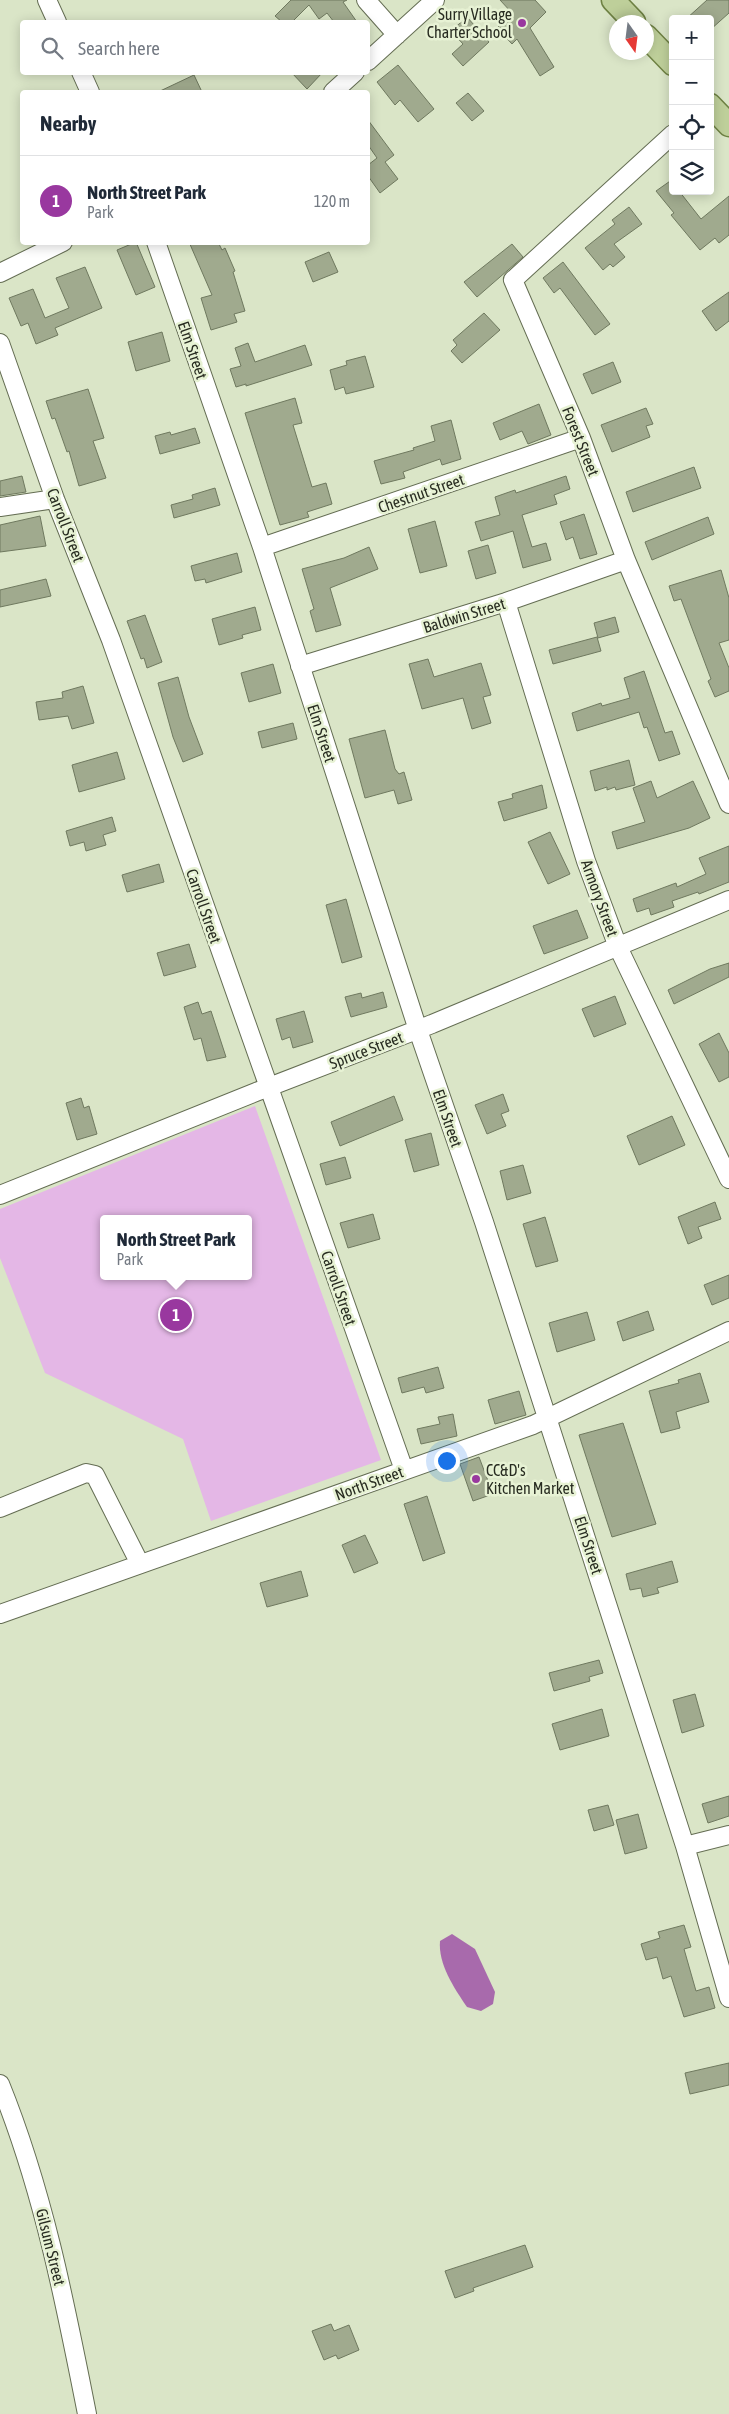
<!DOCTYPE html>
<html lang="en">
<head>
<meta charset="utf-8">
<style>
	body { margin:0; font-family:"Asap Condensed",sans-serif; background:#f2f2f3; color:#1f2937 }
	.controls { position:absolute; right:15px; top:15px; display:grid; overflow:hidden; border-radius:5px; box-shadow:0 2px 12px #0003 }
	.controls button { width:45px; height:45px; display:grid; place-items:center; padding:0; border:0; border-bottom:1px solid #e0e1e3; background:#fff; color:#1f2937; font:25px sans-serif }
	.compass { position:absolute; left:609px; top:15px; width:45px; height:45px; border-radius:50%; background:#fff; box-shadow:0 2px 12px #0003; rotate:166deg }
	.you { position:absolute; left:446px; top:1460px; width:18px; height:18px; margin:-12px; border:4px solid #fff; border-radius:50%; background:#1a73e8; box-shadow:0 0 0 8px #1a73e833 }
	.badge { display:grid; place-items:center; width:32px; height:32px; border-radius:50%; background:#99389f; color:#fff; font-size:16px; font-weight:700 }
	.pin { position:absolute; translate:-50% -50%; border:2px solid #fff; box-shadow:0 1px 5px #0006 }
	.popup { position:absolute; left:100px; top:1215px; width:152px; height:65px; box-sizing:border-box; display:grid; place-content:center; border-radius:5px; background:#fff; filter:drop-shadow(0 1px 4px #0005); font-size:16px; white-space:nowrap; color:#747a83 }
	.popup b { font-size:19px; color:#1f2937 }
	.popup::after { content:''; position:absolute; left:50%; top:100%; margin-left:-10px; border:10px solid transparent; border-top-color:#fff }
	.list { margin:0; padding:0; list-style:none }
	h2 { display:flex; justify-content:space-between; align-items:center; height:65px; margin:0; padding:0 20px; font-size:21px }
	h2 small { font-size:16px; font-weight:400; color:#747a83 }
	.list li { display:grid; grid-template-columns:32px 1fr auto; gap:15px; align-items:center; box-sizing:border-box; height:90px; padding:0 20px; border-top:1px solid #e0e1e3 }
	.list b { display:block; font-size:19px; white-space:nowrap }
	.list p { margin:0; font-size:16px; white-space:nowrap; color:#747a83 }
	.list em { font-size:16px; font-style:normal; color:#747a83 }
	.icon { flex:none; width:28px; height:28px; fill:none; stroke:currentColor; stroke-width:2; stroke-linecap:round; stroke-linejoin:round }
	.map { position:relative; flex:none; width:729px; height:2414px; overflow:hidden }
	.search { position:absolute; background:#fff; box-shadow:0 2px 12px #0003; left:20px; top:20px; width:350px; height:55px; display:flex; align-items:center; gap:12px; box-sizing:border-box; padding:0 18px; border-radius:5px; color:#747a83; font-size:19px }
	.panel { position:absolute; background:#fff; box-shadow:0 2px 12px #0003; left:20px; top:90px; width:350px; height:155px; border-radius:5px }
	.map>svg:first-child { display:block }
	.green { fill:#e4b7e6; fill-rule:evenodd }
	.water { fill:#a86aac }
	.building { fill:#a0aa8e; stroke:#6f795f }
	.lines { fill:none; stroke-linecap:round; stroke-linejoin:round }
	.minor-casing { stroke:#646d53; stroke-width:20 }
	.major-casing { stroke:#6e8143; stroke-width:25 }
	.minor { stroke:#fff; stroke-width:18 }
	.major { stroke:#becf9a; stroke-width:22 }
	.poi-dot { fill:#99389f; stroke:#e7f2d4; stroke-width:2 }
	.labels { text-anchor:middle; stroke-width:5; stroke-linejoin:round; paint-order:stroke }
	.poi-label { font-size:16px; fill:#282c21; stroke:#e7f2d4; text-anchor:end }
	.street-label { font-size:16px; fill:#282c21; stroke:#e7f2d4 }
</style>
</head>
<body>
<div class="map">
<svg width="729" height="2414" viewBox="0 0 729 2414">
	<rect width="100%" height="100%" fill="#dae5c7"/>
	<path class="green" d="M255 1106 381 1460 211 1521 183 1439 45 1373 0 1258V1209ZM104 1219H248V1276H104Z"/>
	<path class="water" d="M452 1934 475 1949 495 1992 493 2004 481 2011 467 2007C454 1988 438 1964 440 1941Z"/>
	<path class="building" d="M291 0H347L343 2 357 22H334L327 13 319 19 309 5 292 22H282L275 16Z
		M500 0H535L546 12 530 28 554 67 540 76 517 39 512 44 497 28 512 13Z
		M707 0H729V13L710 30V19H686Z
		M467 17 489 42 463 66 452 54 463 44 451 31Z
		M398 65 434 109 418 122 400 100 395 105 377 82Z
		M291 72H323L307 89Z
		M194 75 202 92H158Z
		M468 93 484 111 472 121 456 103Z
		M368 120 394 155 385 162 398 179 380 193 368 176V165L377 158 368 145Z
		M673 179V191H679L701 219 729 196V235L719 243 715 238 700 250 671 215 674 213 656 191Z
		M629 207 642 224 614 244 625 257 613 267 610 264 603 270 585 248 615 224 612 220Z
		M136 242 155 287 136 295 117 250Z
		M189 242H218L222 250 225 248 235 271 233 272 245 311 234 314 237 322 211 330 201 298 212 295Z
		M512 244 523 257 477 297 464 282Z
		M329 252 338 272 313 282 305 262Z
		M563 262 610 324 595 335 560 288 554 293 543 278Z
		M85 267 102 308 55 328 58 335 36 344 28 323 21 326 9 298 33 289 45 318 69 308 56 278Z
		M729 292V321L716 331 702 311Z
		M484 313 500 330 462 363 451 351 457 345 453 340Z
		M162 332 170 361 136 371 128 342Z
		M248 343 255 362 305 345 312 365 246 386V384L236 387 230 369 241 366 235 348Z
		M365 356 374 387 346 394 344 387 335 390 330 370 347 365 346 361Z
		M613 362 621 382 592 394 583 374Z
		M88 389 104 438 93 441 106 478 79 486 69 451 67 452 55 418 52 419 46 401Z
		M295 398 302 423 293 425 312 487 326 483 332 504 307 512 309 517 280 525 245 413Z
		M539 404 551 435 528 444 522 431 500 440 493 423Z
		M646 408 653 424 646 426 650 437 612 452 601 425Z
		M451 420 461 459 442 465 440 459 403 472 405 478 381 484 374 461 414 450 413 448 435 441 431 426Z
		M195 428 200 443 160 454 155 436 170 432 171 435Z
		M694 467 701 488 633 512 626 492Z
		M22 476 26 492 0 496V481Z
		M566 476 570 489 554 495 557 504 522 515 532 547 546 543 551 560 523 568 513 531 481 541 475 522 500 515 495 497 515 490 516 493Z
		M215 488 220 505 174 518 171 505 193 499 192 495Z
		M584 514 597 554 580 559 573 537 566 540 560 522Z
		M40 516 46 546 0 552V525Z
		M708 517 714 534 652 560 645 542Z
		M435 521 447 566 420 573 408 529Z
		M488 545 496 573 476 579 468 551Z
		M369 547 378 569 330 588 341 625 316 632 310 611 314 609 302 569 344 558Z
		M237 553 242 572 206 583 205 579 195 581 191 566Z
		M721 570 729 598V640L719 643 729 668V691L715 697 708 681 711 679 681 599 674 601 669 586Z
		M46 579 51 596 0 607V590Z
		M255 607 261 630 242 635 243 638 219 645 212 619Z
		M145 615 162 662 147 668 144 658 141 659 127 621Z
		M615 617 619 632 598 638 594 623Z
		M597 637 601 651 553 664 549 650Z
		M428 659 434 677 481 663 491 695 483 697 491 723 472 729 463 698 422 709 409 664Z
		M273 664 281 693 249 702 241 673Z
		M644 671 665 733 672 731 680 754 659 761 647 727 644 728 639 712 577 731 572 713 601 703 602 706 630 698 624 678Z
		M178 677 189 717 203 754 183 762 173 737 158 683Z
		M83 686 94 723 72 729 68 716 39 720 36 702 63 698 62 692Z
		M293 723 297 739 262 748 258 732Z
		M385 730 395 769 399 774 404 772 412 800 398 804 394 790 365 798 349 739Z
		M117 752 125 779 79 792 72 765Z
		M629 760 635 785 616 790 615 787 607 790V787L595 791 590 771Z
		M651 781 657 798 693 781 710 818 689 828 617 849 612 832 645 822 633 788Z
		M542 785 547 808 504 821 498 802 513 798 512 794Z
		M112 817 116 831 103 835 106 845 86 851 84 842 70 846 66 831Z
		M550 832 570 874 548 884 528 842Z
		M729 846V882L699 894 698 892 672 901 674 907 651 915 649 908 637 912 633 899 676 883 677 887 706 874 699 858Z
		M159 864 164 882 127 892 122 875Z
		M346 899 362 957 342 963 326 905Z
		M577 910 588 938 544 954 533 926Z
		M189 944 196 967 164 976 157 953Z
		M729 963V977L674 1004 668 990 710 969Z
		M383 992 387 1007 351 1017 345 997 361 993 362 998Z
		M615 996 626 1024 594 1037 582 1009Z
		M198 1002 202 1014 211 1011 226 1057 207 1061 201 1038 194 1040 184 1007Z
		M304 1011 313 1042 293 1048 290 1037 282 1040 276 1019Z
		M719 1033 729 1053V1077L719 1082 699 1044Z
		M503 1094 509 1111 501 1114 506 1126 487 1134 475 1105Z
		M394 1096 403 1120 340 1146 331 1122Z
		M81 1098 84 1108 89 1106 97 1134 77 1140 66 1103Z
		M672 1116 685 1145 639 1165 627 1136Z
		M431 1133 439 1165 414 1172 405 1140Z
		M345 1157 351 1178 326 1185 320 1164Z
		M523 1165 531 1193 507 1200 500 1171Z
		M715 1202 721 1219 698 1227 702 1238 688 1244 678 1217Z
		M373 1214 380 1239 348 1248 340 1223Z
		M545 1217 558 1261 536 1267 523 1224Z
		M729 1275V1298L712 1305 704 1285Z
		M648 1311 654 1330 623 1341 617 1322Z
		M587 1312 595 1340 557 1352 549 1323Z
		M438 1367 444 1388 426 1393 424 1387 402 1393 398 1378Z
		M700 1373 709 1402 676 1412 680 1428 661 1433 649 1391 679 1383 678 1380Z
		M519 1391 526 1415 495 1424 488 1400Z
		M453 1414 457 1436 421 1444 417 1429 440 1424 438 1417Z
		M623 1423 656 1524 612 1537 579 1435Z
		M479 1457 493 1494 473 1501 460 1464Z
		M427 1496 445 1553 423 1561 404 1504Z
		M365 1535 378 1563 354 1573 342 1545Z
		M672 1561 678 1582 657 1588 659 1593 643 1597 641 1588 630 1590 626 1574Z
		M301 1571 308 1596 267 1607 260 1583Z
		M599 1660 603 1673 589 1677 590 1681 554 1691 549 1673Z
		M695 1694 704 1726 682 1733 673 1700Z
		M602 1709 609 1736 560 1750 552 1724Z
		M729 1796V1816L708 1823 702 1804Z
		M608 1805 614 1825 594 1831 588 1810Z
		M638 1814 647 1848 625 1854 616 1820Z
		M684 1925 691 1947 684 1949 696 1991 709 1987 715 2008 684 2017 671 1976 663 1979 657 1957 646 1960 641 1944 660 1938 658 1932Z
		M729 2063V2085L690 2094 685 2073Z
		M525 2245 533 2267 473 2288 474 2291 455 2298 445 2271Z
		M331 2324 334 2331 349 2325 359 2350 338 2359 336 2355 324 2360 312 2331Z"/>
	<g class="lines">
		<defs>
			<path id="minor" d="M47 0 57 22
				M366 0 397 35
				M368 61 435 0
				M81 72 90 92
				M333 92 355 72
				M673 134 513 280 581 438 626 560 729 804
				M156 242 262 547 418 1030 484 1222 685 1846 729 1998
				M0 273 63 242
				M0 343 55 499 111 640 404 1470
				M0 507 55 499
				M262 547 581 438
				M506 602 586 861 618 947 729 1179
				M300 666 506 602 626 560
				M0 1195 256 1092 432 1024 729 900
				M0 1508 86 1473 95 1475 140 1564
				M0 1614 533 1425 729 1331
				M685 1846 729 1835
				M0 2084C43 2190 65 2302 87 2414"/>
			<path id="major" d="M613 0 634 22
				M646 36 673 64
				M710 105 729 125"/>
		</defs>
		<use href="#minor" class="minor-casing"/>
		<use href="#major" class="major-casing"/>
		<use href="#minor" class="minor"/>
		<use href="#major" class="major"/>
	</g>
	<g class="poi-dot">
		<circle cx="522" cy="23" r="5"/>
		<circle cx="476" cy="1479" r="5"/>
	</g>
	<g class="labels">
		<g class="poi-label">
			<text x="512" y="20">Surry Village<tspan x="512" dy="18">Charter School</tspan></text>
			<text x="486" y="1476" text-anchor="start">CC&amp;D's<tspan x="486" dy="18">Kitchen Market</tspan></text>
		</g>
		<g class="street-label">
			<text transform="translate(193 350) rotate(71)" y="6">Elm Street</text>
			<text transform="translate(581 441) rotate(68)" y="6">Forest Street</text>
			<text transform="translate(421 493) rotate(-19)" y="6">Chestnut Street</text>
			<text transform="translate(66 525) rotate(69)" y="6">Carroll Street</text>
			<text transform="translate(464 615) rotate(-17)" y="6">Baldwin Street</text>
			<text transform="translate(322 733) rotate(72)" y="6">Elm Street</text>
			<text transform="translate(600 898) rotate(70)" y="6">Armory Street</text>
			<text transform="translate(204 906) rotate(71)" y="6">Carroll Street</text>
			<text transform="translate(366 1050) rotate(-21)" y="6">Spruce Street</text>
			<text transform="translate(448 1118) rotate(71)" y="6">Elm Street</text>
			<text transform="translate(339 1288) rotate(71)" y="6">Carroll Street</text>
			<text transform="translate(369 1483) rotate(-20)" y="6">North Street</text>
			<text transform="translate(589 1545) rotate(72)" y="6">Elm Street</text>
			<text transform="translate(51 2247) rotate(76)" y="6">Gilsum Street</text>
		</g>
	</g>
</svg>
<div class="controls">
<button>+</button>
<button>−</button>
<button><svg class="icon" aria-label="locate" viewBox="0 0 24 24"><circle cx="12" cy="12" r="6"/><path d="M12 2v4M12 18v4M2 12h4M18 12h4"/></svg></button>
<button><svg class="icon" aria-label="layers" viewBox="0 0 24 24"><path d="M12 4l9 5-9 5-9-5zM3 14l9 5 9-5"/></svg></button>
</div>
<svg class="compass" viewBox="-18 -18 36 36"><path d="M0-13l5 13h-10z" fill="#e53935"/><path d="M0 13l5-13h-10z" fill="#747a83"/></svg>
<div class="you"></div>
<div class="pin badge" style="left:176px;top:1315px">1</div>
<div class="popup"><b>North Street Park</b>Park</div>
<div class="search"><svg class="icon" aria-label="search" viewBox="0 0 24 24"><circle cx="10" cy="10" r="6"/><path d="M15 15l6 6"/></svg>Search here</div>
<section class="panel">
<h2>Nearby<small></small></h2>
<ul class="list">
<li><span class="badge">1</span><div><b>North Street Park</b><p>Park</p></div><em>120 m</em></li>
</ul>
</section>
</div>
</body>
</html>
